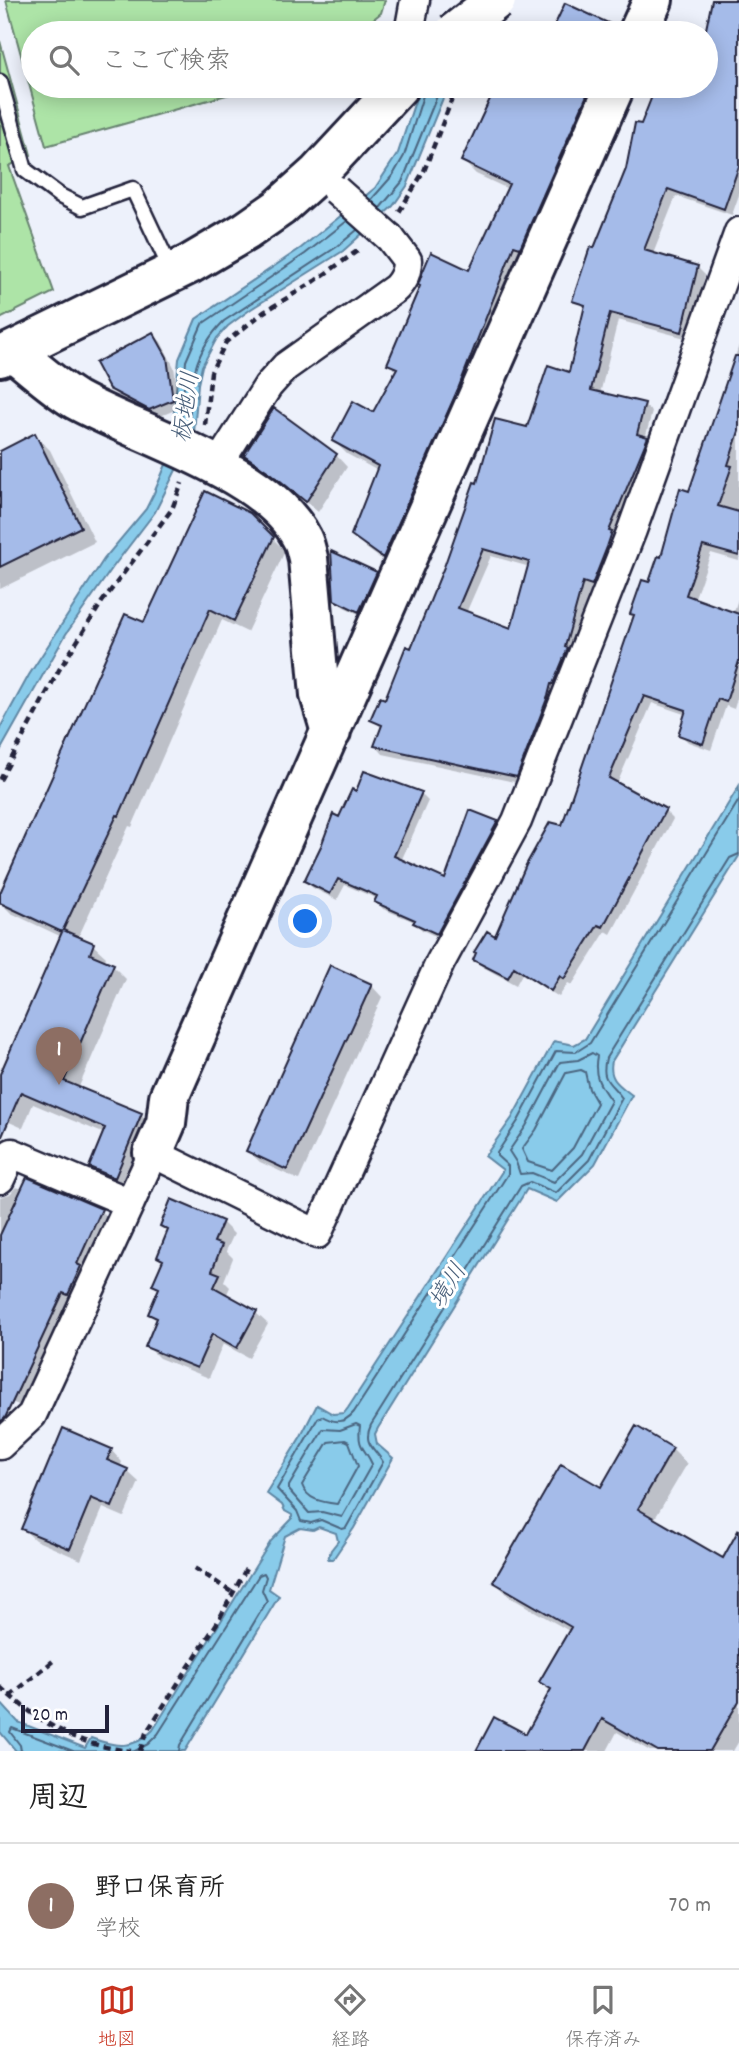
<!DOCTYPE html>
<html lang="ja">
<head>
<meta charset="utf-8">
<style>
	body { margin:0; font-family:Dekko,"Klee One",sans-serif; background:#f2f2f2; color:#222 }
	.scale { position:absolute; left:21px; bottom:18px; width:88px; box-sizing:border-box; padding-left:7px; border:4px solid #22223b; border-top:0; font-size:19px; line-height:24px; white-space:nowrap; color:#22223b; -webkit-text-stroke:5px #fff; paint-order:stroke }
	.you { position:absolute; left:306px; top:922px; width:24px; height:24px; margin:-18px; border:5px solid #fff; border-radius:50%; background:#1a73e8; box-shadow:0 0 0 10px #1a73e833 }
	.badge { display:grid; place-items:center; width:46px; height:46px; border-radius:50%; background:#c8321e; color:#fff; font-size:23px; font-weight:700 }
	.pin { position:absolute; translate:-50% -58px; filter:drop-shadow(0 2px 4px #0008) }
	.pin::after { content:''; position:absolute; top:37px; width:24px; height:21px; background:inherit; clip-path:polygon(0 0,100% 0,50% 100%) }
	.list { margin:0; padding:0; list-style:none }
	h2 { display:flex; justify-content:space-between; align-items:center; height:91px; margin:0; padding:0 28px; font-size:30px }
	h2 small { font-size:23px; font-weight:400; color:#767676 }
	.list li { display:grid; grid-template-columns:46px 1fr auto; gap:21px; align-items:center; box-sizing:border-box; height:126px; padding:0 28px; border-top:2px solid #e0e0e0 }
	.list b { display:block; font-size:26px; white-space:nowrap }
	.list p { margin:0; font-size:23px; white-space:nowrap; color:#767676 }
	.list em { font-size:23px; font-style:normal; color:#767676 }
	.icon { flex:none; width:38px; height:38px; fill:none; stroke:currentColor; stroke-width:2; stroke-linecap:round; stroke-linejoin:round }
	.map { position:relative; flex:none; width:739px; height:1751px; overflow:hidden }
	.search { position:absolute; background:#fff; box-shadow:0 4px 18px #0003; left:21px; right:21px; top:21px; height:77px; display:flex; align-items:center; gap:18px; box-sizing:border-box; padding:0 24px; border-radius:38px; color:#767676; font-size:26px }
	.sheet { height:217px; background:#fff }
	nav { display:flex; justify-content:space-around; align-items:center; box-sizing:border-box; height:98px; border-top:2px solid #e0e0e0; background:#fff; font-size:19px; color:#767676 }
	nav a { display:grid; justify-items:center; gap:4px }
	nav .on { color:#c8321e }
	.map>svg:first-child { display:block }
	.green { fill:#ade4a7; stroke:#688371; stroke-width:2 }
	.water { fill:#89cbea; stroke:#6087a4; stroke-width:2 }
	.shadow { fill:#0003; fill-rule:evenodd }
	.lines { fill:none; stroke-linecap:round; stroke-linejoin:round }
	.shore { stroke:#4b6681; stroke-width:2 }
	.building { fill:#a5bbe9; stroke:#22223b; stroke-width:2; fill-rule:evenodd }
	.lane-casing { stroke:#22223b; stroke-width:19 }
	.street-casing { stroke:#22223b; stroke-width:33 }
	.secondary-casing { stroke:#22223b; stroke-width:44 }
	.path { stroke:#22223b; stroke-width:4.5; stroke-dasharray:7 5; stroke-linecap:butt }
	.lane { stroke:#fff; stroke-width:14 }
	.street { stroke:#fff; stroke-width:28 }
	.secondary { stroke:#fff; stroke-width:38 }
	.street-bridge-casing { stroke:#22223b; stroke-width:33; stroke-linecap:butt }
	.secondary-bridge-casing { stroke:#22223b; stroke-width:44; stroke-linecap:butt }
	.street-bridge { stroke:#fff; stroke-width:28 }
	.secondary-bridge { stroke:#fff; stroke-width:38 }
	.labels { text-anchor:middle; stroke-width:6; stroke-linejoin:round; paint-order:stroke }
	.water-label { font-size:24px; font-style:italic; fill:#465d78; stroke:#fff }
</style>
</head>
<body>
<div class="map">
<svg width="739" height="1751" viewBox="0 0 739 1751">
	<rect width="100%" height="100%" fill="#edf1fb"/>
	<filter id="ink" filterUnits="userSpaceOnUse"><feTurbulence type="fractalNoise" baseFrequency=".0143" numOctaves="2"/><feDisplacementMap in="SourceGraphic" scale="14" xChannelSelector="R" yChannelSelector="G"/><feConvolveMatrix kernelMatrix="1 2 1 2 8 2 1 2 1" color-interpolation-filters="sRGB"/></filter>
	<g filter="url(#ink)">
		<path class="green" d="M6 0H385L381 13 356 33H33V86H258L46 146Z
			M0 41 31 155 9 166 54 292 0 319Z"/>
		<path class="water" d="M420 86H448L407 186 393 206 343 251 251 309 228 326 217 338 202 366 198 384 193 445 181 460 155 512 113 567 66 634 0 751V728L29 675 104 559 146 509 154 493 170 455 179 359 196 319 301 248 375 188 398 153Z
			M739 786V856L612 1061C608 1079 619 1085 632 1095L595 1164 557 1202 527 1189 378 1428 375 1434 377 1444 393 1458 354 1528 333 1559H328L331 1550 338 1541 336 1533 319 1527 313 1530 300 1528 285 1536 269 1589 279 1596 185 1751H16L0 1732V1702L18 1722 85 1748 91 1738C115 1747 134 1750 153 1730L271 1541 292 1519V1515L285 1511 282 1505 266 1493 301 1436 317 1405 333 1414 344 1413 348 1408 503 1170 485 1156 512 1118 554 1041 574 1045 585 1039Z"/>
		<path class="shadow" d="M713 0H739V195L732 215 676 196 653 254 697 267 705 275 689 339 618 320 600 394 644 405 652 412 645 439 654 446 600 592 591 589 572 655 524 784 383 754 376 746 383 729 372 719 386 702 412 650 478 485 528 429 571 374 586 309 574 300 628 170 658 86H706V36ZM491 556 530 567 512 630 466 613Z
			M498 86H608L396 570 366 548 353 534 378 471 347 454 334 441 374 414 397 371 389 364 470 272 508 189 476 174 463 161Z
			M153 334 161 342 174 367 180 408 158 417 119 397 110 388Z
			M739 345V561L711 553 694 600 733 614 739 596V692L734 709 726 706 711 750 688 742 680 734 687 715 652 703 617 784 665 811 673 819 611 934 606 931 572 985 568 983 559 997 522 974 516 985 483 967 475 959 496 938 563 828 635 616 632 614 662 559 690 493Z
			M35 435 50 450 95 542 0 589V453Z
			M246 455H336L347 467 318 512 286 485 257 467Z
			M249 514 285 551 247 632 222 620 132 827 129 826 78 938 93 945 106 957 104 962 113 966 126 979 78 1089 141 1115 154 1128 127 1190 103 1180 91 1167 105 1134 33 1104 23 1128 0 1118V1080L62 937 11 913 0 902V897L145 625Z
			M375 574 383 582 367 618 344 607 336 599Z
			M421 794 428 801 401 861 446 881 497 822 504 829 444 940 422 930 415 922 383 909 377 902 378 899 345 885 337 900 313 888 306 881 340 819Z
			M371 985 382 997 299 1180 260 1162 248 1151Z
			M16 1187 101 1211 109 1219 22 1406 5 1400 0 1413V1197L10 1194Z
			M222 1222 234 1234 226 1251 233 1258 224 1281 230 1287 226 1296 256 1313 268 1324 249 1358 223 1344 209 1378 159 1358 147 1346 158 1322 150 1314 160 1291 155 1285 164 1262 159 1257 169 1233 162 1226Z
			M672 1449 687 1464 654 1520 723 1560 739 1532V1741L733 1751H650L617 1732 607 1751H478L495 1719 527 1737 551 1692 541 1682 571 1632 510 1597 495 1582 601 1490Z
			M111 1450 122 1462 120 1468 127 1471 139 1482 124 1517 103 1508 81 1560 35 1540 23 1529Z"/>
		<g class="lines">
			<path class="shore" d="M371 200 393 175 404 156 426 86
				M380 208 402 182 441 86
				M181 425 186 361 202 324 305 254 347 221
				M189 429C191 385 191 354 224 321L338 246 357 230
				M739 800 590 1043 576 1052 556 1051 518 1121 497 1153V1156L508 1166V1174L354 1412C344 1424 334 1423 322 1416L318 1418 277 1489 297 1511 301 1521 311 1523 321 1520 342 1529 346 1528 383 1462C375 1448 362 1444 371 1425L521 1186 530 1182 556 1193 589 1160 622 1098C611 1082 600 1082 606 1058L730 858 739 854
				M592 1053 597 1056C593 1076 600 1086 611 1101L582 1154 554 1182 532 1173 520 1174 516 1162 509 1151 526 1126 560 1062 578 1060Z
				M581 1070 585 1072 589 1089 597 1103 573 1148 552 1170 528 1162 522 1149 536 1130 566 1073Z
				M356 1424 360 1426C357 1448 365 1448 372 1464L342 1517 322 1512 309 1513 289 1490V1486L323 1429 340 1430Z
				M345 1440 349 1442 358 1466 337 1504C322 1502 307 1500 302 1485L328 1442Z
				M21 1751 20 1745 10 1732 12 1728 73 1751
				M135 1751 148 1744 158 1734 259 1575 264 1573 266 1577 262 1590 267 1601 180 1745 179 1751"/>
		</g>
		<path class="building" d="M712 0H739V166L724 209 668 189 644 250 698 266 682 332 610 313 591 390 645 403 637 434 648 437 609 531 612 532 607 547 592 585 583 582 565 647 568 648 553 684H551L548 696 517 777 374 746 382 725 370 720 380 697 385 699 406 646 411 648 444 567 474 482 477 483 495 419 527 427 548 365 569 372 585 305 572 301 590 247 594 248 626 169 635 123 641 124 656 86H706V29ZM483 549 529 562 511 628 458 608Z
			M565 3 617 27 616 33H551Z
			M496 86H591L520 248 514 246 458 389 383 558 351 535 378 466 332 441 353 401 373 412 397 368 387 364 420 286 418 285 423 271 431 252 469 270 509 184 461 161Z
			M153 332 167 357 173 400 149 410 109 389 95 363Z
			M735 356H739V431L728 465 732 466 718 506 739 512V556L703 546 686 595 739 614V661L726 702 718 699 703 744 678 735 686 710 644 696 609 778 666 809 603 927 598 925 564 979 560 976 551 991 514 967 508 978 473 960 476 953 474 952 487 931 495 936 526 865 550 822 562 825 634 615 630 614 642 580 649 582 658 556 661 557 680 488 689 491Z
			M274 408 337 454 306 502 272 474 244 455Z
			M35 433 81 527 0 567V451Z
			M205 491 250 513 274 537 234 621 210 609 119 816 117 815 63 930 94 943 90 954 114 964 64 1081 142 1113 115 1178 89 1167 105 1128 21 1092 0 1141V1074L62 932 0 903V893L125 614 144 622Z
			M331 551 377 572 359 612 334 600Z
			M364 771 422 792 394 856 445 879 470 810 498 821 437 934 413 923 415 920 374 902 377 896 338 879 330 894 304 881 321 846 333 814 339 817 352 789 356 791Z
			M330 965 372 984 287 1170 246 1151Z
			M27 1177 102 1209 77 1264 81 1266 68 1295 63 1293 5 1418 0 1422V1235Z
			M171 1199 223 1221 214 1242 222 1245 212 1271 220 1274 214 1287 257 1311 237 1348 212 1334 197 1368 145 1347 157 1318 148 1314 159 1288 152 1285 163 1260 157 1257 168 1230 160 1226Z
			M636 1426 673 1448 638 1509 723 1558 739 1529V1701L710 1751H658L602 1719 585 1751H476L494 1717 526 1734 551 1689 539 1682 571 1627 493 1582 561 1464 601 1487Z
			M63 1428 112 1449 107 1460 128 1469 112 1507 91 1498 70 1549 21 1529Z"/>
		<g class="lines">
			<defs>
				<path id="lane" d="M0 82 25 170 60 196 82 207 133 189 171 270"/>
				<path id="street" d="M409 33 415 0
					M217 466 268 386 285 367 396 288C404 279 407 272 407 260L390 238
					M0 1179 12 1153 130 1203
					M0 1445 32 1415 153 1153 317 1234 440 963 517 821 632 530 739 232"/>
				<path id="secondary" d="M638 33 653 0
					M12 351C33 367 54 387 76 400 141 436 266 470 301 537 305 543 306 551 308 558L320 695 331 732
					M0 357 190 264 246 231 279 208 317 174 399 86
					M153 1153 166 1123 169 1097 615 86"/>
			</defs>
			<use href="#lane" class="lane-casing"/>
			<use href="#street" class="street-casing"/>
			<use href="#secondary" class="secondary-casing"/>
			<path class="path" d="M399 212 424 171 457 86
				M205 425 211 372 226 342 264 312 315 281 360 249
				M0 780 59 670 102 602 172 509 182 483
				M195 1568 233 1593
				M0 1687C39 1722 77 1746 131 1751
				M10 1696 53 1661
				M140 1751 146 1733 217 1623 247 1567"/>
			<use href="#lane" class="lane"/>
			<use href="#street" class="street"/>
			<use href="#secondary" class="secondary"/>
			<defs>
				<path id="street-bridge" d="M336 190 390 238"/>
				<path id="secondary-bridge" d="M454 33 496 0"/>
			</defs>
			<use href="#street-bridge" class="street-bridge-casing"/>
			<use href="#secondary-bridge" class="secondary-bridge-casing"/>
			<use href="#street-bridge" class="street-bridge"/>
			<use href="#secondary-bridge" class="secondary-bridge"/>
		</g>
	</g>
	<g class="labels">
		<g class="water-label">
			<text transform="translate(185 407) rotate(-82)" y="8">板地川</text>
			<text transform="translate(447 1285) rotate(-58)" y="8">境川</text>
		</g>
	</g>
</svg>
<div class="scale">20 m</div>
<div class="you"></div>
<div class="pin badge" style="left:59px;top:1085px;background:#8d6e63">1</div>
<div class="search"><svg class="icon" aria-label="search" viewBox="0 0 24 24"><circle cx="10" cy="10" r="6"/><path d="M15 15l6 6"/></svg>ここで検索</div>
</div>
<section class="sheet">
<h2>周辺<small></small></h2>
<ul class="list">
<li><span class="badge" style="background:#8d6e63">1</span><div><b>野口保育所</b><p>学校</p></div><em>70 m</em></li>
</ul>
</section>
<nav>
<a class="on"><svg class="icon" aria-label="map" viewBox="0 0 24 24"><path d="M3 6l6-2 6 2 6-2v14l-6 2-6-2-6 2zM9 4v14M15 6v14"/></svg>地図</a>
<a><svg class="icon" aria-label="directions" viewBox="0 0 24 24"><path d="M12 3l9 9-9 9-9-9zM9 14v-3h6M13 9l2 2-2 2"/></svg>経路</a>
<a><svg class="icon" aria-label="saved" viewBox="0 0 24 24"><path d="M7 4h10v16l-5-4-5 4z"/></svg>保存済み</a>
</nav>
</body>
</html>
